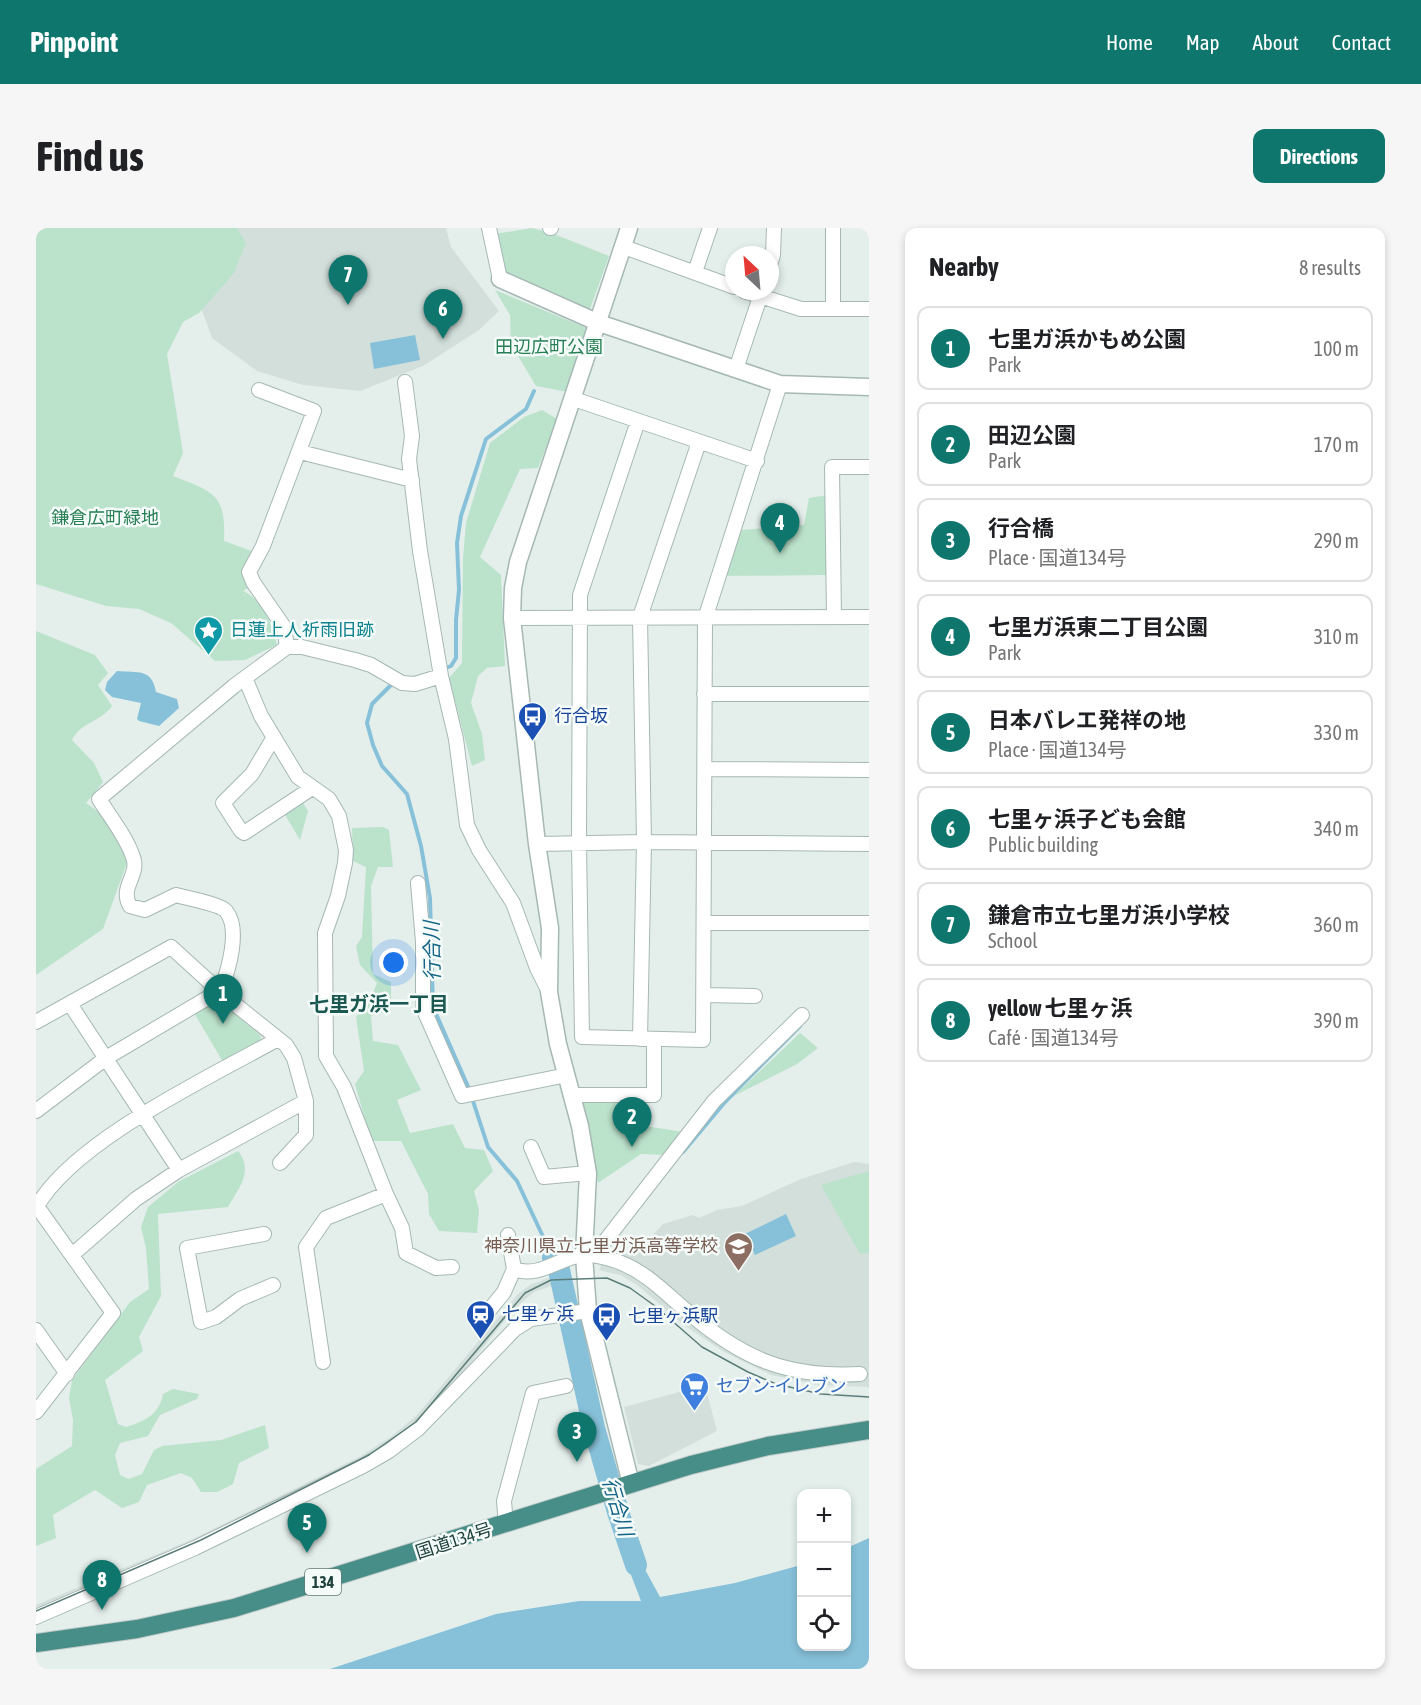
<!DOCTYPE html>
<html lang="en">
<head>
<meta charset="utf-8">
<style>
	body { margin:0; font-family:"Asap Condensed","Noto Sans JP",sans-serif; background:#f6f6f6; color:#202124 }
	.controls { position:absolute; right:18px; bottom:18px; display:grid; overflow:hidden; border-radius:12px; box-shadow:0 3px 9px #0003 }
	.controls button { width:54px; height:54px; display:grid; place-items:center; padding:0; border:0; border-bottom:2px solid #e0e0e0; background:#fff; color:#202124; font:30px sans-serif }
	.compass { position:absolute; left:689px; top:18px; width:54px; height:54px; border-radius:50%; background:#fff; box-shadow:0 3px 9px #0003; rotate:334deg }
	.you { position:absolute; left:358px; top:735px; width:21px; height:21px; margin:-15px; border:4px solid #fff; border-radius:50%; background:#1a73e8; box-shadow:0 0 0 9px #1a73e833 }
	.badge { display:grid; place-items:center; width:39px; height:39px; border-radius:50%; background:#0f766e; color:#fff; font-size:20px; font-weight:700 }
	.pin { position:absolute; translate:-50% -50px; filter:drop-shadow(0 2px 3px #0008) }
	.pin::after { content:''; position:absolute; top:32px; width:21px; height:18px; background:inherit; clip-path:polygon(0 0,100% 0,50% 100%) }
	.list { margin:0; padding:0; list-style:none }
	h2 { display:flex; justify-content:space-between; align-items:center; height:78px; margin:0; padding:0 24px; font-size:26px }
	h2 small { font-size:20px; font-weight:400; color:#757577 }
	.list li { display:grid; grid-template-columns:39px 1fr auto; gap:18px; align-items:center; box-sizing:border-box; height:84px; margin:0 12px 12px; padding:0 12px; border:2px solid #e0e0e0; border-radius:12px }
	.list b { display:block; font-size:22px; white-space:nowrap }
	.list p { margin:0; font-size:20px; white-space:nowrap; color:#757577 }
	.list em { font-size:20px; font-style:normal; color:#757577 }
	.icon { flex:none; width:33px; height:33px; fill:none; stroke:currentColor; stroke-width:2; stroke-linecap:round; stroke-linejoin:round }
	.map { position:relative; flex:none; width:833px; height:1441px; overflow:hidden; border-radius:12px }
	header { display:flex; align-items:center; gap:36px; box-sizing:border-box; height:84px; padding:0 30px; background:#0f766e; color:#fff }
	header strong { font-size:28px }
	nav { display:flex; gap:33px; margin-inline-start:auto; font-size:21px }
	.intro { display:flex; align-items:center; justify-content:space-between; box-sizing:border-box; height:144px; padding:0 36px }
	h1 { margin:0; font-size:42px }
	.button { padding:15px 27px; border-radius:12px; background:#0f766e; color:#fff; font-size:21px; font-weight:700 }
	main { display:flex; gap:36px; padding:0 36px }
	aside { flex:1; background:#fff; border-radius:12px; box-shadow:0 3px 9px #0003 }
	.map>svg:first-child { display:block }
	.built { fill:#d2dfdb }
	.green { fill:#bbe2cb }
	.water { fill:#87c1d9 }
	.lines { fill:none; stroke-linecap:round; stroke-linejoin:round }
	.stream { stroke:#87c1d9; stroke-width:4 }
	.river { stroke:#87c1d9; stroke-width:22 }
	.minor-casing { stroke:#a6b8b4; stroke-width:16 }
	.tertiary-casing { stroke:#a6b8b4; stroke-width:19 }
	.trunk-casing { stroke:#c1cac9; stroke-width:20 }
	.minor { stroke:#fff; stroke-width:14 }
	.tertiary { stroke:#fff; stroke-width:16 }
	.trunk { stroke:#468e87; stroke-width:18 }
	.tram { stroke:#5c7e79; stroke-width:1.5 }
	.labels { text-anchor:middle; stroke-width:5; stroke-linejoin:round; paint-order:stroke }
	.shield { fill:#f5fbf9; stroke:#617a76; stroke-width:1.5 }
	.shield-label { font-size:16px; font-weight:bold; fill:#21433e }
	.park-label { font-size:18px; fill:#267f54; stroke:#f5fbf9 }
	.culture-label { font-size:18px; fill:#0d838f; stroke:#f5fbf9; text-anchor:start }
	.transit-label { font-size:18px; fill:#164399; stroke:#f5fbf9; text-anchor:start }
	.education-label { font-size:18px; fill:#785e54; stroke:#f5fbf9; text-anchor:end }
	.shop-label { font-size:18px; fill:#366cbe; stroke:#f5fbf9; text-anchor:start }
	.street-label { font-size:18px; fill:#21433e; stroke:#f5fbf9 }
	.water-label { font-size:20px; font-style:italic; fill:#136486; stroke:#f5fbf9 }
	.neighbourhood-label { font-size:20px; font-weight:bold; fill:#1a5851; stroke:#f5fbf9 }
</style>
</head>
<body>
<header>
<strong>Pinpoint</strong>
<nav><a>Home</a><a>Map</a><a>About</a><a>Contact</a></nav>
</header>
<div class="intro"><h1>Find us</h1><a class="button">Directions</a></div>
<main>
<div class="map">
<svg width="833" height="1441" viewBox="0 0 833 1441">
	<rect width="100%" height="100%" fill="#e4efeb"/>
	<path class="built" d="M167 0H410L415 19 463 83 443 102 387 138 324 163 267 157 221 143 176 110 162 71Z
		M818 934 833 936V1159L781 1157 735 1147 688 1124 648 1097 601 1057 584 1047 563 1042 567 1033 572 1034 577 1024 598 1027 627 996 657 987 663 990 681 982 706 978 765 951Z
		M520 1047 521 1056 498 1064 479 1080 406 1170 383 1194 328 1232 158 1317 0 1385V1377L157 1311 325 1228 356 1208 381 1187 482 1066 494 1057Z
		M669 1157 681 1203 613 1238 602 1236 588 1179Z"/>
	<path class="green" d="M0 0H201L210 15 198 45 163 85 147 94 131 126 147 225 137 248C178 264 190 266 188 313L218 324 214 359 207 363C227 372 236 397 241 417L209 432 179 433 135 395 103 381 70 378 0 356Z
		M496 0 518 6 573 28 554 81 467 43 459 6Z
		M459 62 553 101 532 164 500 158 475 116 474 87Z
		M506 182 521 191 502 240 484 241 444 329 465 347 469 438 451 440 442 448 435 475 446 506 449 532 436 538 413 450 426 435 427 330 430 295 454 215 488 189Z
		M792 267 791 347 688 348 704 302 768 297 773 270Z
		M0 403 59 427 72 445 62 457 76 478C65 494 45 494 36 512L58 535 67 554 50 575 64 585 92 632 67 701 0 747Z
		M266 573 272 583 264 612 248 585Z
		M347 599 353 602 357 639H342L335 658 337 746 355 754V782L335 788 337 813 362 817 385 862 361 872 374 905 417 896 429 920 448 922 457 943 438 963 443 982 441 1005 403 1003 393 986 392 966 365 913H335L319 856 328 843 320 789 334 773 341 755 324 737 320 718 326 709 330 639 317 633 316 600Z
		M182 771 225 808 224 813 187 834 157 783Z
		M764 805 782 820 761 836 698 868Z
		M545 873H585L584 894 647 904 630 927 605 926 562 955Z
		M202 923C218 943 203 960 192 979L122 986 125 1068 103 1109 107 1123 69 1152 82 1196 90 1199C109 1193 123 1187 127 1166L137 1161 163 1166 161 1171 124 1187 112 1208 84 1215 79 1227 84 1247 93 1251 106 1246 118 1222 126 1218 185 1212 229 1197 233 1220 203 1235 197 1256 181 1264H165L156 1250 145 1245 111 1257 103 1274 86 1280 59 1262 17 1287 20 1310 0 1318V1241L36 1218 37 1192 33 1170 36 1152 94 1074 113 1061 110 1020 105 999 112 979 142 954Z
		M833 943V1025L824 1026 785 957Z"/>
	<path class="water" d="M379 107 384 132 338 141 334 115Z
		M81 443C102 445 116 440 120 464L141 471 143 480 123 498 103 493 101 491 105 475 76 469 69 462 71 454Z
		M750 986 760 1008 719 1027 709 1006Z
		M833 1310V1441H294L460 1386 543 1373H605L592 1339 605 1334 624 1369 699 1355 765 1337 766 1418H810L811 1320Z"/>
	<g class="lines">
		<path class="stream" d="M407 441 415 438 420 430V392L423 362 421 315 425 288 450 211 490 181 498 163
			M357 455 336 476 331 495 337 517 346 538 371 566 385 618 394 670 397 779 434 863
			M436 870 452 919 481 953 517 1030
			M647 924 689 874 764 798"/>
		<path class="river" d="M517 1030 523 1042 558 1200 582 1284 600 1337"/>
		<defs>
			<path id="minor" d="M453 0 464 51
				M514 0H515
				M588 19 698 59
				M734 37 737 27 738 0
				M659 44 674 0
				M708 63 765 81H833
				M797 81V0
				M700 141 726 63
				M369 154 376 208 373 231 384 323 405 448 420 511 431 597 443 622 477 675 501 740 512 762
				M223 162 278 183 227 318 213 344 217 354 248 399 251 419
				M538 171 721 233
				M602 193 544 367 543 616 546 809 667 812 669 391 744 156
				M264 224 376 252
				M798 389 796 239H833
				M476 390 833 389
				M209 450 225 488 262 549 293 571 303 588 310 622 309 635 302 668 289 705 290 828 308 859 350 966 290 990 270 1019 287 1134
				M668 466H833
				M238 509 216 546 187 575 205 603 208 605 276 560
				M669 541 833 542
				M501 616 608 614 833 616
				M382 655 387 714V780L426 868 531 847
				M669 695H833
				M668 767 719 768
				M34 776 143 942
				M0 794 135 719 190 769 250 817 258 830 270 873 143 942 100 971 36 1027
				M604 811 608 614 604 389 663 214
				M536 867H618V812
				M0 883 70 830 185 762C192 743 205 701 190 683 184 676 150 670 140 667L109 682 94 678C83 659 104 647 97 629 90 608 74 589 63 571L198 458 251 419H266L319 432 335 437 366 455 379 456 405 448
				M495 919 508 949 552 945
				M244 935 270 907V873
				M350 966 366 1000 370 1025 400 1040 416 1039
				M0 977 77 1085 0 1184
				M0 980C37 913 174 849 242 811
				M228 1006 151 1020 165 1094 180 1089 204 1071 237 1057
				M472 1007 478 1041
				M549 1019 566 1017 678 873 766 787
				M447 1090 468 1064 478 1041C503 1051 523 1029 548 1027 557 1026 574 1031 583 1034 612 1045 630 1066 653 1085 707 1131 752 1150 824 1146
				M0 1102 31 1146
				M470 1296 468 1273 497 1165 530 1158
				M0 1389 159 1320 327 1238 353 1223 382 1201 479 1101 495 1091 552 1083"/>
			<path id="tertiary" d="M593 0 482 334 477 360 476 390 501 616 514 700 513 764 522 816 544 898 552 945 548 1027 552 1083 595 1256
				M464 51 563 95 744 156 833 159"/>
			<path id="trunk" d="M0 1415 101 1401 198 1380 655 1237 732 1218 833 1202"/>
		</defs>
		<use href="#minor" class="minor-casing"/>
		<use href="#tertiary" class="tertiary-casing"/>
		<use href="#trunk" class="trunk-casing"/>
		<use href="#minor" class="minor"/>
		<use href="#tertiary" class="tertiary"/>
		<use href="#trunk" class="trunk"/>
		<path class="tram" d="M0 1383 165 1312 333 1227 380 1194 489 1065 515 1052 571 1050 594 1060 619 1078 666 1119 712 1144 740 1156 785 1166 833 1169"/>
	</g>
	<defs>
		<symbol id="sight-pin" viewBox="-11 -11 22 30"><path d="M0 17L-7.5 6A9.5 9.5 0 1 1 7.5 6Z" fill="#0f9aa8" stroke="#f5fbf9"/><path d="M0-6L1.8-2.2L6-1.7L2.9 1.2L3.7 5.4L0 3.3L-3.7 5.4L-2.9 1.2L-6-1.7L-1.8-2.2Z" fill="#fff"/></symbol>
		<symbol id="bus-pin" viewBox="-11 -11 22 30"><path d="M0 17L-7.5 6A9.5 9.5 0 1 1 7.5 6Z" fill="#1a4fb4" stroke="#f5fbf9"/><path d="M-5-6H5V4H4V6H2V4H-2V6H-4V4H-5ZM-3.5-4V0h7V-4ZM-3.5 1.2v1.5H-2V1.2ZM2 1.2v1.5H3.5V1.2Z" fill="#fff"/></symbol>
		<symbol id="school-pin" viewBox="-11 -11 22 30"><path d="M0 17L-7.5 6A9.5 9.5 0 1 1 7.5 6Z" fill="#8d6e63" stroke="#f5fbf9"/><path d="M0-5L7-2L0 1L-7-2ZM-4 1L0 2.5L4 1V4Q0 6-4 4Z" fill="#fff"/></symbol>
		<symbol id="station-pin" viewBox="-11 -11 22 30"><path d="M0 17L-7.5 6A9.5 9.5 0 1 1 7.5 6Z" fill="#1a4fb4" stroke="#f5fbf9"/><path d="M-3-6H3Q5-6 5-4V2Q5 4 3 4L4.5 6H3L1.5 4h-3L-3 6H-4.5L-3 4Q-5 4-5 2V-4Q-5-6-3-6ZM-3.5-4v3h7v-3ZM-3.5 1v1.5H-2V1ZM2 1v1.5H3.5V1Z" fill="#fff"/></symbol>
		<symbol id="supermarket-pin" viewBox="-11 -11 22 30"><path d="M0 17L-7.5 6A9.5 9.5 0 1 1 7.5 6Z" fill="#3f7fe0" stroke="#f5fbf9"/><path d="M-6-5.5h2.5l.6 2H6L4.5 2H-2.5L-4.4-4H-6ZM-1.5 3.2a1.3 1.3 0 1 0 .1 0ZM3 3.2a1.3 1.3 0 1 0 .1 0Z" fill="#fff"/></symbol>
	</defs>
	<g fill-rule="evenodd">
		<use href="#sight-pin" x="156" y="386" width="33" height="45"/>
		<use href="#bus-pin" x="480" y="472" width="33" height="45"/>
		<use href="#school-pin" x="686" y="1002" width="33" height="45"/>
		<use href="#station-pin" x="428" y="1070" width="33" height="45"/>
		<use href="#bus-pin" x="554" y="1072" width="33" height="45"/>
		<use href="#supermarket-pin" x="642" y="1142" width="33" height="45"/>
	</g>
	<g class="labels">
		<rect class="shield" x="269" y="1341" width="36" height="26" rx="4.5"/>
		<g class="shield-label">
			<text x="287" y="1360">134</text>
		</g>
		<g class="park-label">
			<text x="513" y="125">田辺広町公園</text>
			<text x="69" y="296">鎌倉広町緑地</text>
		</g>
		<g class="culture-label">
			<text x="194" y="408">日蓮上人祈雨旧跡</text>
		</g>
		<g class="transit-label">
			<text x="518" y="494">行合坂</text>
			<text x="466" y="1092">七里ヶ浜</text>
			<text x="592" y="1094">七里ヶ浜駅</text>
		</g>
		<g class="education-label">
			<text x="682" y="1024">神奈川県立七里ガ浜高等学校</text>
		</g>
		<g class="shop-label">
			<text x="680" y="1164">セブン-イレブン</text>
		</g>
		<g class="street-label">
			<text transform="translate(418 1313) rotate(-18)" y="6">国道134号</text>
		</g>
		<g class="water-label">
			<text transform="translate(396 723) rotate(-91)" y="7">行合川</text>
			<text transform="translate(582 1279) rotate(73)" y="7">行合川</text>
		</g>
		<g class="neighbourhood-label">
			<text x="343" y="783">七里ガ浜一丁目</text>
		</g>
	</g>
</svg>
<div class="controls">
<button>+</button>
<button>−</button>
<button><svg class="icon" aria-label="locate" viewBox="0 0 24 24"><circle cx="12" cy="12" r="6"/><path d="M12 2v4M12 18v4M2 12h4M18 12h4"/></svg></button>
</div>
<svg class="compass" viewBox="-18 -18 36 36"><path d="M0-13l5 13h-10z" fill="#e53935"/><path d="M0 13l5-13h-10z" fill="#757577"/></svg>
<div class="you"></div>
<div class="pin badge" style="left:187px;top:796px">1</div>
<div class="pin badge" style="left:596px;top:919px">2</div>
<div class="pin badge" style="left:541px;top:1234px">3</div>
<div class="pin badge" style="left:744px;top:325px">4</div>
<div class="pin badge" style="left:271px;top:1325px">5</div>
<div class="pin badge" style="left:407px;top:111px">6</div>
<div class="pin badge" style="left:312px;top:77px">7</div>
<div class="pin badge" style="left:66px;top:1382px">8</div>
</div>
<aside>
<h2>Nearby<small>8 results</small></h2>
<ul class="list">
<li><span class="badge">1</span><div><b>七里ガ浜かもめ公園</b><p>Park</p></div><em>100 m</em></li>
<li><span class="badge">2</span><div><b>田辺公園</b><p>Park</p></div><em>170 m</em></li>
<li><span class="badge">3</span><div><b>行合橋</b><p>Place · 国道134号</p></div><em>290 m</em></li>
<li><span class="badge">4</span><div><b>七里ガ浜東二丁目公園</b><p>Park</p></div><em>310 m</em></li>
<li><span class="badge">5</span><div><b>日本バレエ発祥の地</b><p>Place · 国道134号</p></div><em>330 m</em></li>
<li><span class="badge">6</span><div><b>七里ヶ浜子ども会館</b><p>Public building</p></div><em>340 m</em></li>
<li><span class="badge">7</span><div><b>鎌倉市立七里ガ浜小学校</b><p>School</p></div><em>360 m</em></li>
<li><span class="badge">8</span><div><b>yellow 七里ヶ浜</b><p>Café · 国道134号</p></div><em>390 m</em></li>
</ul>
</aside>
</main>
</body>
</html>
